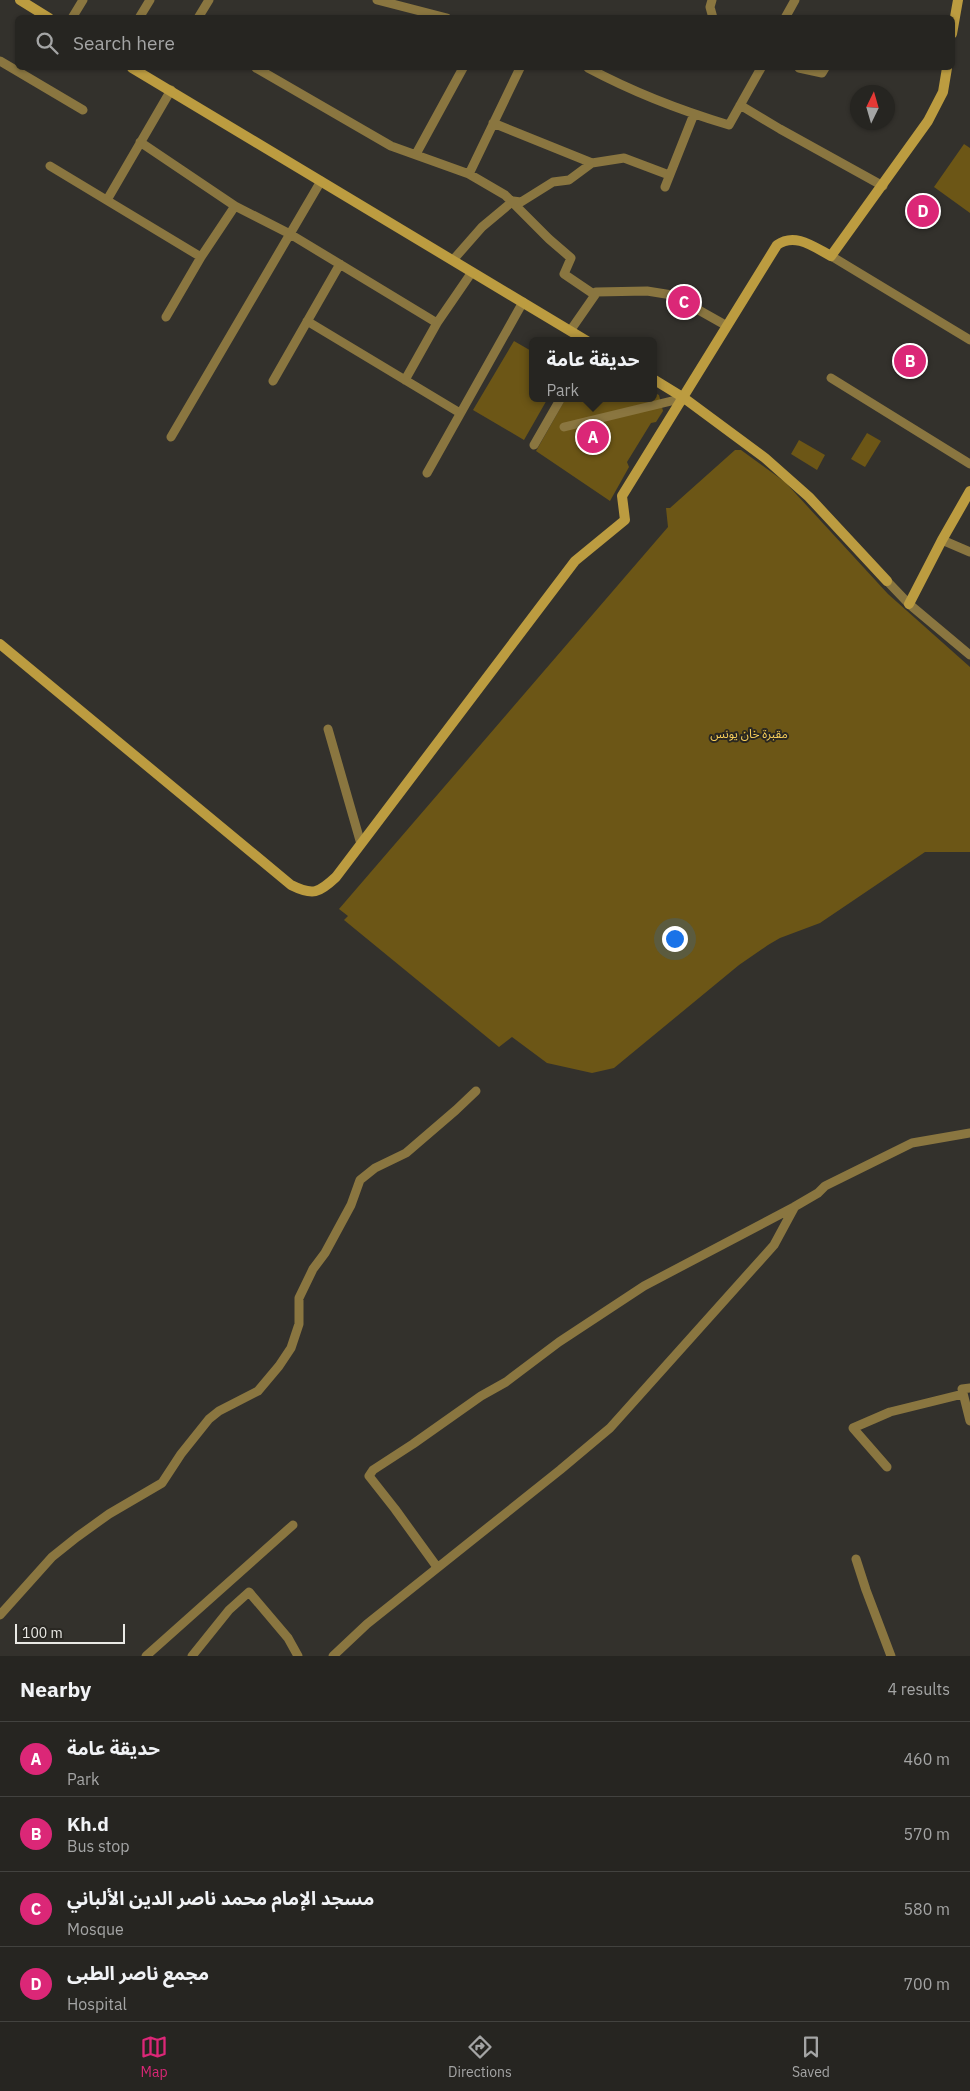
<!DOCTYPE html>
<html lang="en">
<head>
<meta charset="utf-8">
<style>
	body { margin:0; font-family:"IBM Plex Sans","Noto Sans Arabic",sans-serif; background:#2e2d2a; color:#f1f3f6 }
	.compass { position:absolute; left:850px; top:85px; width:45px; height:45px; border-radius:50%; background:#262521; box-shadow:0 1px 4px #0004; rotate:5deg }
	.scale { position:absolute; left:15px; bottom:12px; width:110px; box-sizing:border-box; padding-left:5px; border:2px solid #eae9e5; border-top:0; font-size:14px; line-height:18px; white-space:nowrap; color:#eae9e5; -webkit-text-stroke:4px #292722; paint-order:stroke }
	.you { position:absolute; left:674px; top:938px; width:18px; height:18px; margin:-12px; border:4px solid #fff; border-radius:50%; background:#1a73e8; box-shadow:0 0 0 8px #1a73e833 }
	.badge { display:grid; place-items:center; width:32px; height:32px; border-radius:50%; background:#db2777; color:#fff; font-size:16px; font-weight:700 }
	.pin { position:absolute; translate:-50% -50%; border:2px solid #fff; box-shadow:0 1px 5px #0006 }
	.popup { position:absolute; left:529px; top:337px; width:128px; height:65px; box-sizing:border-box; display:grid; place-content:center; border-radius:8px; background:#262521; filter:drop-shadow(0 1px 4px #0005); font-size:16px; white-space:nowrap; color:#a4a5a5 }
	.popup b { font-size:19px; color:#f1f3f6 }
	.popup::after { content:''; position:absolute; left:50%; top:100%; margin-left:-10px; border:10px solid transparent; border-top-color:#262521 }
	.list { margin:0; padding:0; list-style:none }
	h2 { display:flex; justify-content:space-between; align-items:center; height:65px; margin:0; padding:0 20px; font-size:21px }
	h2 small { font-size:16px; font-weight:400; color:#a4a5a5 }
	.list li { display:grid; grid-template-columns:32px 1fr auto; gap:15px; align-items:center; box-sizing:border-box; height:75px; padding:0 20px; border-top:1px solid #42423f }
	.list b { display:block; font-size:19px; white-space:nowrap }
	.list p { margin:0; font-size:16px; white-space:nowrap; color:#a4a5a5 }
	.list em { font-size:16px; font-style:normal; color:#a4a5a5 }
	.icon { flex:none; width:28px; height:28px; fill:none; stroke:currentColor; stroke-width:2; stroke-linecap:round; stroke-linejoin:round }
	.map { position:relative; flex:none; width:970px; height:1656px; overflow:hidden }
	.search { position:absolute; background:#262521; box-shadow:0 1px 4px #0004; left:15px; right:15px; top:15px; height:55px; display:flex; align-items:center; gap:12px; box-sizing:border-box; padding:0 18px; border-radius:8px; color:#a4a5a5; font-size:19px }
	.sheet { height:365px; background:#262521 }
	nav { display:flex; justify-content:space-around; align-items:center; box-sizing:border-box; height:70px; border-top:1px solid #42423f; background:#262521; font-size:14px; color:#a4a5a5 }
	nav a { display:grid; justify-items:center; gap:2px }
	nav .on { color:#db2777 }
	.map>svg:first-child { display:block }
	.green { fill:#6c5616 }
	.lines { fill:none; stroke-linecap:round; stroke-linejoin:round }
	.street { stroke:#8a7640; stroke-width:9 }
	.secondary { stroke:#bc9c40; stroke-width:10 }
	.labels { text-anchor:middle; stroke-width:4; stroke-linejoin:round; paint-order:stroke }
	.park-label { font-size:12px; fill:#f9d05b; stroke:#292722 }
</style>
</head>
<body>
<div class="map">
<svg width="970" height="1656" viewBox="0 0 970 1656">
	<rect width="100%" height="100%" fill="#33312c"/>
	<path class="green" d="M964 144 970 148V213L934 187Z
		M514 341 533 352V398H548L524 440 473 410Z
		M653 392 659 395 663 411 656 422 651 423 627 462 629 467 610 501 536 451 566 398H653Z
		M867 433 881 441 865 467 851 459Z
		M799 440 825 455 817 470 791 454Z
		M735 450H741L785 482 888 594 970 667V852H925L820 923 780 938 768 945 739 965 614 1068 592 1073 547 1063 512 1037 499 1047 344 920 348 916 339 909 668 527 666 508H670Z"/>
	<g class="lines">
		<path class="street" d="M377 0 447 18
			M712 0 710 7 713 18
			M72 18 83 0
			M139 18 150 0
			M198 18 209 0
			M785 18 795 0
			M0 61 83 110
			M256 68 391 146 469 174 505 195 549 239 571 258 564 274 595 295 596 292 647 291 672 295 727 326
			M588 68C633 92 679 110 729 125L761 68
			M799 68 822 73 825 68
			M740 105 780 129 883 186
			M493 123 592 163
			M140 142 235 206 290 234 437 323
			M416 154 463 68
			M50 166 201 257
			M469 174 520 68
			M665 187 694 114
			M107 200 171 90
			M831 256 970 340
			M453 260 482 227 513 201 521 202 553 182 569 180 592 163 624 158 669 175
			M166 317 201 257 235 206
			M307 321 460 413
			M570 331 595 295
			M831 378 970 464
			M405 380 437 323 472 272
			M273 381 340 264
			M564 427 684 398
			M171 437 321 181
			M534 445 561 398
			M427 473 523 302
			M942 540 970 552
			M887 581 909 604 970 655
			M328 729 361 844
			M970 1388 962 1389 970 1421
			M887 1467 853 1428 890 1412 963 1394
			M856 1559 866 1590 891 1656
			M437 1567 395 1509 369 1476 373 1470 413 1444 481 1396 506 1382 559 1342 644 1286 794 1207 818 1193 825 1186 912 1143 970 1133
			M0 1615 52 1557 77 1537 109 1514 162 1483 181 1454 209 1419 219 1411 258 1391 279 1366 291 1348 299 1324V1298L313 1269 325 1253 351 1205 360 1180 375 1168 406 1153 456 1110 476 1091
			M146 1656 293 1525
			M192 1656 229 1610 249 1592 288 1638 298 1656
			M333 1656 367 1624 560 1470 610 1428 774 1245 794 1208"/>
		<path class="secondary" d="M20 0 49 18
			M952 34 958 0
			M132 68 587 341
			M653 379 684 398 765 458 809 497 887 581
			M909 604 942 540 970 491
			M0 644 291 885C313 896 319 893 336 877L575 561 625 520 622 496 777 245C795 232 814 247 831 256L928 121 943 92 947 68"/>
	</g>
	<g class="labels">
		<g class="park-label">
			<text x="749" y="738">مقبرة خان يونس</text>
		</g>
	</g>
</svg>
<svg class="compass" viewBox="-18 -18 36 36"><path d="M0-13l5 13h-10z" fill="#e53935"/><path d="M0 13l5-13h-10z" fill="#a4a5a5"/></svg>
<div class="scale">100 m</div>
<div class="you"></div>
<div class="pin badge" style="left:593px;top:437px">A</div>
<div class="popup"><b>حديقة عامة</b>Park</div>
<div class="pin badge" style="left:910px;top:361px">B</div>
<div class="pin badge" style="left:684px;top:302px">C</div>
<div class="pin badge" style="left:923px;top:211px">D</div>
<div class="search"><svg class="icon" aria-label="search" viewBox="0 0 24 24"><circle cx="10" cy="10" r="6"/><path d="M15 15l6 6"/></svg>Search here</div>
</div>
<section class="sheet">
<h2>Nearby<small>4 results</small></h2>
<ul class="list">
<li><span class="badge">A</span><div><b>حديقة عامة</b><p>Park</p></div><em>460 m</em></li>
<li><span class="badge">B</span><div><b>Kh.d</b><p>Bus stop</p></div><em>570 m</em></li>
<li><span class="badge">C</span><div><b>مسجد الإمام محمد ناصر الدين الألباني</b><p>Mosque</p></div><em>580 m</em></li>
<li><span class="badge">D</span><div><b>مجمع ناصر الطبى</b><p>Hospital</p></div><em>700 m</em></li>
</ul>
</section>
<nav>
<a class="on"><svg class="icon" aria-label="map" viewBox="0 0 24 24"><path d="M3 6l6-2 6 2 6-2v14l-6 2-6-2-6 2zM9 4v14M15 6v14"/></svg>Map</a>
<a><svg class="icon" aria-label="directions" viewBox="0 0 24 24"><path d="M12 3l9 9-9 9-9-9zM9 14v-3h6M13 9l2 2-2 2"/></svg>Directions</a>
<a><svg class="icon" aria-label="saved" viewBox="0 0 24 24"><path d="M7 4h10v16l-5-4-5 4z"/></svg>Saved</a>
</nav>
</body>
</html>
